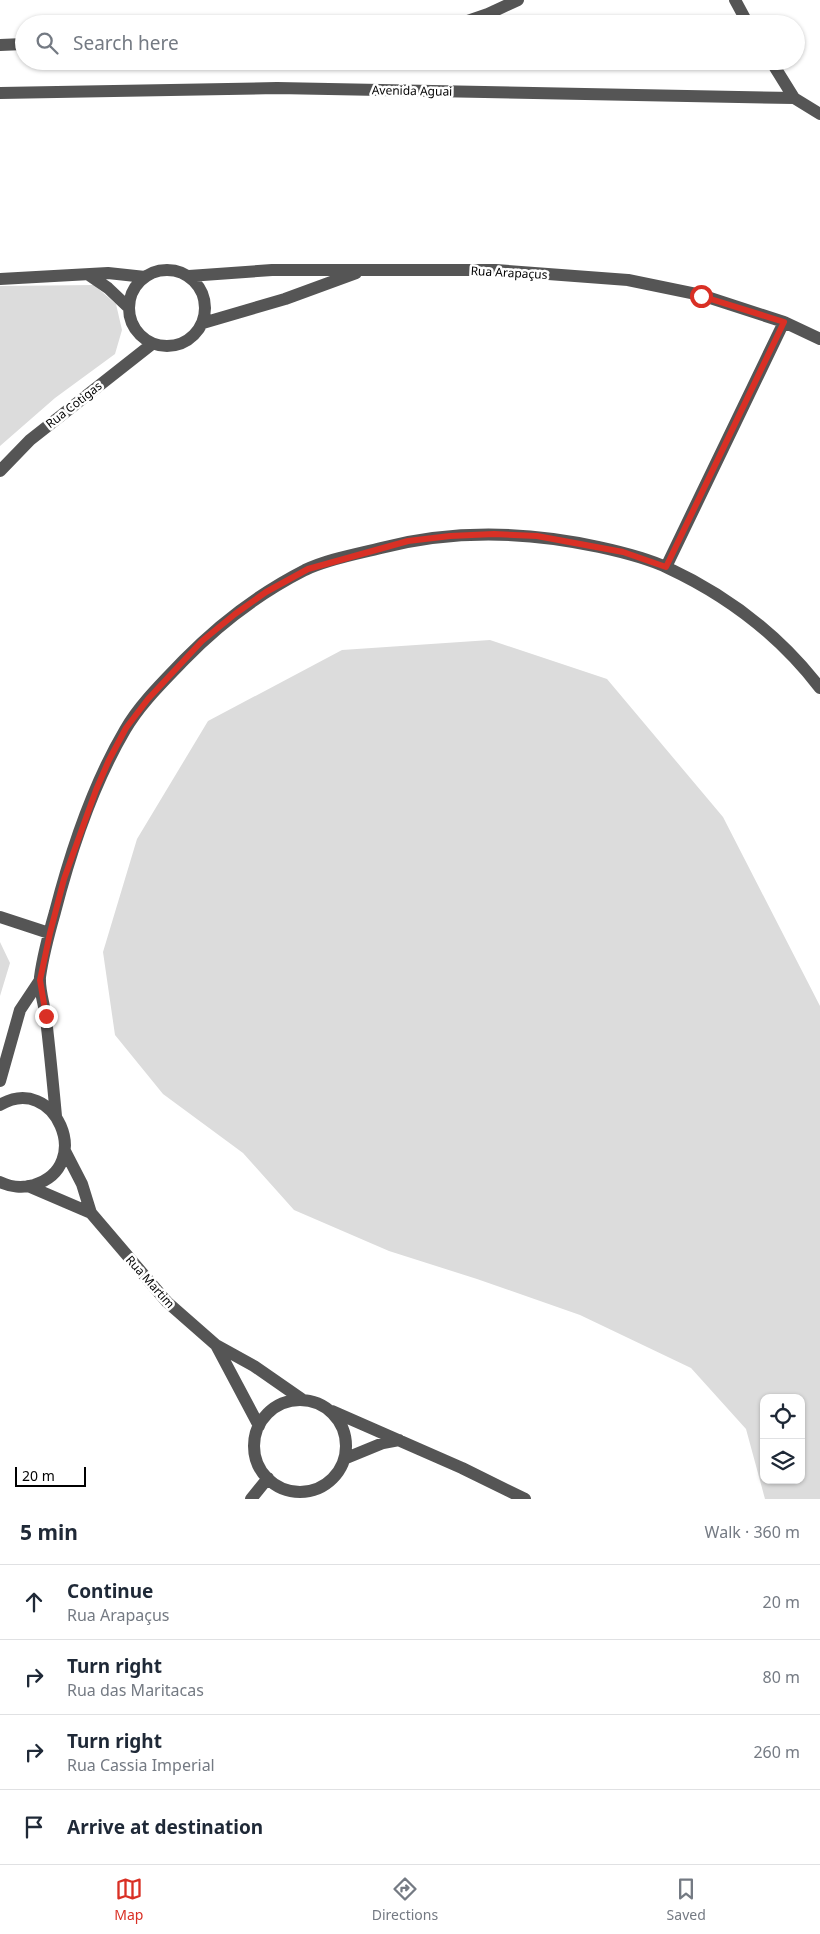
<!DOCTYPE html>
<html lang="en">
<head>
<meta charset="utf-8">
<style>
	body { margin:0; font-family:"Noto Sans",sans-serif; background:#f6f6f7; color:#1f2937 }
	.controls { position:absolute; right:15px; bottom:15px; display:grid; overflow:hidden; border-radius:10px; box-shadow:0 1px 4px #0004 }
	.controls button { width:45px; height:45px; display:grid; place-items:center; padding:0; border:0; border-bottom:1px solid #e0e1e3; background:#fff; color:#1f2937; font:25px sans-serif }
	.scale { position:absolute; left:15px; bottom:12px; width:71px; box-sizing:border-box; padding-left:5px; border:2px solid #000; border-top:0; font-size:14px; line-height:18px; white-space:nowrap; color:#000; -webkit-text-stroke:4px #fff; paint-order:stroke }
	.stop { position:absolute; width:15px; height:15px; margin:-11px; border:4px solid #d93025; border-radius:50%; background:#fff }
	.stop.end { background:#d93025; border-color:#fff; box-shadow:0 1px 5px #0008 }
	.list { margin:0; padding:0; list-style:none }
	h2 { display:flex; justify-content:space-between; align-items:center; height:65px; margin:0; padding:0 20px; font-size:21px }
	h2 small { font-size:16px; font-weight:400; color:#747a83 }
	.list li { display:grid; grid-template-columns:32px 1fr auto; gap:15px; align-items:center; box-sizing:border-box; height:75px; padding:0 20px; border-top:1px solid #e0e1e3 }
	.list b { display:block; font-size:19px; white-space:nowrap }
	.list p { margin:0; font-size:16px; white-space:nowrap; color:#747a83 }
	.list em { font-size:16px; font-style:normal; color:#747a83 }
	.icon { flex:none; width:28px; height:28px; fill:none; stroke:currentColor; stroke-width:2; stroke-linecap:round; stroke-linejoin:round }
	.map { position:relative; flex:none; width:820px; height:1499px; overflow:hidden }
	.search { position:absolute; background:#fff; box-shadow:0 1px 4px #0004; left:15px; right:15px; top:15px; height:55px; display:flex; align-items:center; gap:12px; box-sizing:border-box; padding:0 18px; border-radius:28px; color:#747a83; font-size:19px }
	.sheet { height:365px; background:#fff }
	nav { display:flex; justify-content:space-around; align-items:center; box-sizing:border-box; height:70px; border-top:1px solid #e0e1e3; background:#fff; font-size:14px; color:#747a83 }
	nav a { display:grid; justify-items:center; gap:2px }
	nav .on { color:#d93025 }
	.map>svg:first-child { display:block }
	.green { fill:#dcdcdc; fill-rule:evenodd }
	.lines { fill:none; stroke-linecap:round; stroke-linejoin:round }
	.minor { stroke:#555; stroke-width:12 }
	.route { stroke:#d93025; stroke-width:6 }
	.labels { text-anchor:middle; stroke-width:5; stroke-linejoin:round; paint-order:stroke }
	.street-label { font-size:12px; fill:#000; stroke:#fff }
</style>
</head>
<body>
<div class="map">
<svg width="820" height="1499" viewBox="0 0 820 1499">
	<rect width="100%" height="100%" fill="#fff"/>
	<path class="green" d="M94 285 116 304 122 330 115 354 55 398 0 446V286Z
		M490 640 607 679 723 817 820 1006V1499H765L746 1429 691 1368 580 1315 477 1279 389 1251 294 1210 243 1153 163 1094 115 1035 103 952 137 839 208 721 342 650ZM764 1398H801V1480H764Z
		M0 942 10 963 0 996Z"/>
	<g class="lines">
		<path class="minor" d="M735 0 748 24
			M459 24 488 14 518 0
			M0 45 24 44
			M771 61 794 98
			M0 93 277 88 794 98 820 114
			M129 308a38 38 0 1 1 76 0a38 38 0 1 1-76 0Z
			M89 275 108 288 128 307
			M189 276 272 270H496L628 280 701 295 784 322 820 339
			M0 279 108 273 145 277
			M203 323 285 299 356 273
			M0 471 30 440 152 344
			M666 567 784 322
			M0 917 49 933
			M0 1081 20 1010 40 980
			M0 1105C54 1072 96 1166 34 1185 23 1188 10 1187 0 1182
			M56 1116C53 1084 50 1052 46 1019 45 1006 39 991 40 977 43 955 49 933 55 912 71 850 92 786 125 730 140 704 163 682 184 660 219 624 260 593 305 570 328 559 357 554 381 548 454 529 526 531 599 547 622 552 647 558 668 568 728 596 780 636 820 688
			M65 1151 82 1184 91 1213 167 1302 216 1345 254 1366 303 1400
			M28 1186 91 1213
			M216 1345 259 1426
			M254 1446a46 46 0 1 1 92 0a46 46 0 1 1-92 0Z
			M332 1411 462 1468 525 1499
			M344 1459 383 1443 399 1440
			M251 1499 268 1478"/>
	</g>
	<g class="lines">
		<path class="route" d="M46 1016 40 980 50 933 64 879 96 790 109 760 126 728 148 699 202 641 235 614 266 592 308 569 408 541 450 536 494 534 537 536 623 552 666 567 784 322 701 296"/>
	</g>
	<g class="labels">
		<g class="street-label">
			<text transform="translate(412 91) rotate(1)" y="4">Avenida Aguai</text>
			<text transform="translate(509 273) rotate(3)" y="4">Rua Arapaçus</text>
			<text transform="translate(74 405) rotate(-38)" y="4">Rua Cotigas</text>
			<text transform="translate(150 1282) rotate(48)" y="4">Rua Martim</text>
		</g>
	</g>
</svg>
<div class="controls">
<button><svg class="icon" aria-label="locate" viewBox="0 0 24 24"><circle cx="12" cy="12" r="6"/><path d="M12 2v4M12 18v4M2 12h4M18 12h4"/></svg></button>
<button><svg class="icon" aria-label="layers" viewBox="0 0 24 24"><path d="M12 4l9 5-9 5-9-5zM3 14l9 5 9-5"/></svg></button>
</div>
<div class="scale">20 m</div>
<div class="stop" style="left:701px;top:296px"></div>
<div class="stop end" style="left:46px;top:1016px"></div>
<div class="search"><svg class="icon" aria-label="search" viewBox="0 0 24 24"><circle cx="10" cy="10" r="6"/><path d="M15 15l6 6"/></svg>Search here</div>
</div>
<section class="sheet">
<h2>5 min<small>Walk · 360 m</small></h2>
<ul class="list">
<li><svg class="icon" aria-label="ahead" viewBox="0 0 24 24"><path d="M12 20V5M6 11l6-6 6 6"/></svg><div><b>Continue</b><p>Rua Arapaçus</p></div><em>20 m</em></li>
<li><svg class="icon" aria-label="right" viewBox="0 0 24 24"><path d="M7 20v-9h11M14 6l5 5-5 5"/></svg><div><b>Turn right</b><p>Rua das Maritacas</p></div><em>80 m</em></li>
<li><svg class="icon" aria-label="right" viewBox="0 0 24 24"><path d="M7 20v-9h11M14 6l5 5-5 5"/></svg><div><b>Turn right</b><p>Rua Cassia Imperial</p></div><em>260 m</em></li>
<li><svg class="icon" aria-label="arrive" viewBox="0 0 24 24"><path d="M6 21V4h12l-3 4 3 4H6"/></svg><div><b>Arrive at destination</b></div></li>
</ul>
</section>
<nav>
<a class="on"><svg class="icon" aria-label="map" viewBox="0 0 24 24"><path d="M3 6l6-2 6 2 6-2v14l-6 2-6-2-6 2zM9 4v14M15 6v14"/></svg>Map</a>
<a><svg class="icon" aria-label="directions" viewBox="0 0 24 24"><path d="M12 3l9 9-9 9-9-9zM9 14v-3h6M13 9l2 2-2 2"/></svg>Directions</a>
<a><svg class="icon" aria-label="saved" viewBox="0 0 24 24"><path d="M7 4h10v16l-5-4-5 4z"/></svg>Saved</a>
</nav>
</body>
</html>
